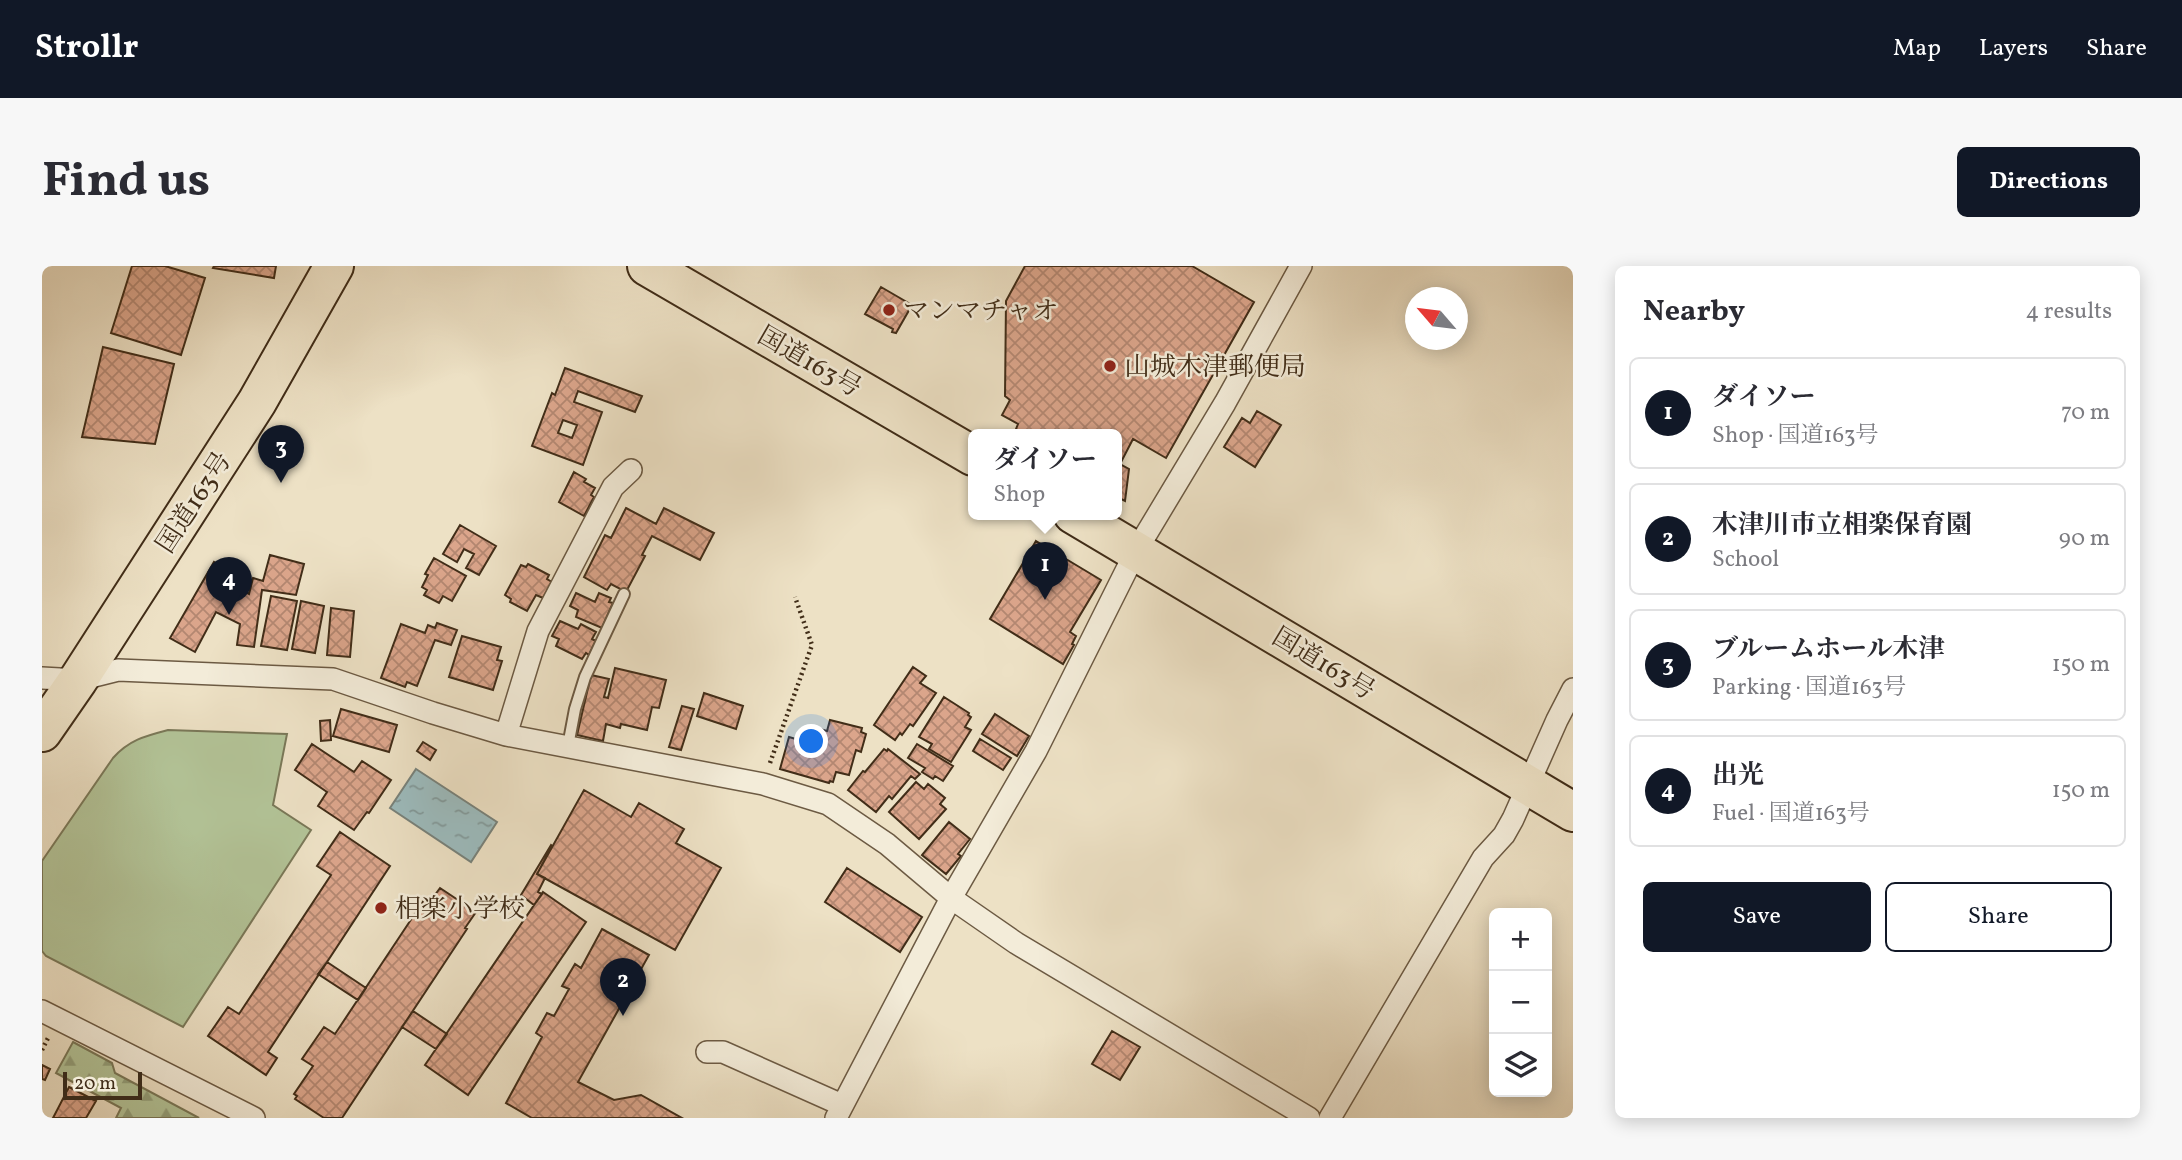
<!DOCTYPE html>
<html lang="en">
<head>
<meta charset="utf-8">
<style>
	body { margin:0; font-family:Vollkorn,"Noto Serif JP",serif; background:#f7f7f7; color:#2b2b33 }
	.controls { position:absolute; right:21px; bottom:21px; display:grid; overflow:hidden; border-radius:10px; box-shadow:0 4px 18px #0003 }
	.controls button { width:63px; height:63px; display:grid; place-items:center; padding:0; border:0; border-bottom:2px solid #e1e1e2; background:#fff; color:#2b2b33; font:35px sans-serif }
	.compass { position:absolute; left:1363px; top:21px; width:63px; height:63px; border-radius:50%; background:#fff; box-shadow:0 4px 18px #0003; rotate:298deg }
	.scale { position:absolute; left:21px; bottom:18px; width:79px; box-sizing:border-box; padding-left:7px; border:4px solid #412d18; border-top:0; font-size:19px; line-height:24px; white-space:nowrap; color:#412d18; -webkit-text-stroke:5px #f3ecd9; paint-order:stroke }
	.you { position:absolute; left:770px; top:476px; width:24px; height:24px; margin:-18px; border:5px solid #fff; border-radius:50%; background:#1a73e8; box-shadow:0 0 0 10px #1a73e833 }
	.badge { display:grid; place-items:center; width:46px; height:46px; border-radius:50%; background:#111827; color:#fff; font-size:23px; font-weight:700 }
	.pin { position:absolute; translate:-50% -58px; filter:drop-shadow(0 2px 4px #0008) }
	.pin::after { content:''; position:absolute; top:37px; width:24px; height:21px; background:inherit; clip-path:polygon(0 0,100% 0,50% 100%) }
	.popup { position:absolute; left:926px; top:163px; width:154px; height:91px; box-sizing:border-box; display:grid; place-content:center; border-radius:10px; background:#fff; filter:drop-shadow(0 2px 5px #0005); font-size:23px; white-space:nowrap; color:#7c7c81 }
	.popup b { font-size:26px; color:#2b2b33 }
	.popup::after { content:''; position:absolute; left:50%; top:100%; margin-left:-14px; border:14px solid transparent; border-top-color:#fff }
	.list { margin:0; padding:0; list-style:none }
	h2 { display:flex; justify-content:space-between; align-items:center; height:91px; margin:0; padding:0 28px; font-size:30px }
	h2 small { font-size:23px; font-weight:400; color:#7c7c81 }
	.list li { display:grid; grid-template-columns:46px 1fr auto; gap:21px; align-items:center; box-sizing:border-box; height:112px; margin:0 14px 14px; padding:0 14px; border:2px solid #e1e1e2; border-radius:10px }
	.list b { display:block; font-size:26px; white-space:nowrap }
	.list p { margin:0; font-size:23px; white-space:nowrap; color:#7c7c81 }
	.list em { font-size:23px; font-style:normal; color:#7c7c81 }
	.actions { display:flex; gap:14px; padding:21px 28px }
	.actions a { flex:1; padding:16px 0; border:2px solid #111827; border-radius:10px; text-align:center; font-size:24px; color:#111827 }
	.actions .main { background:#111827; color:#fff }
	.icon { flex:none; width:38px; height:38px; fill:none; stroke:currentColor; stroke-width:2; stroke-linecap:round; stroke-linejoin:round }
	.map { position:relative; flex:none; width:1531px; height:852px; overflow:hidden; border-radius:10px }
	header { display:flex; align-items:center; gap:42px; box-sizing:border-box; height:98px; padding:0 35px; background:#111827; color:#fff }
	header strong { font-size:33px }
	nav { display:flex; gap:38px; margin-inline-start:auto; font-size:24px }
	.intro { display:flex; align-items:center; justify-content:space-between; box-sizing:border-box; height:168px; padding:0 42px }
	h1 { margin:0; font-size:49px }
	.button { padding:18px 32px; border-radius:10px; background:#111827; color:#fff; font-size:24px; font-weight:700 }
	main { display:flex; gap:42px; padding:0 42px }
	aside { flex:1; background:#fff; border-radius:10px; box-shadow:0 4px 18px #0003 }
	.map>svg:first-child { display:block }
	.forest { fill:url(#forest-firs); stroke:#7a7858; stroke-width:2 }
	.pitch { fill:#b3c498; stroke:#7a7858; stroke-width:2 }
	.water { fill:url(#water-ripples); stroke:#78827b; stroke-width:2 }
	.building { fill:url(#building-cross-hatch); stroke:#412d18; stroke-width:2; fill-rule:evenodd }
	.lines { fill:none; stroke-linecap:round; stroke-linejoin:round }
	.lane-casing { stroke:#6c5a43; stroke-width:14 }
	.street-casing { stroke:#6c5a43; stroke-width:24 }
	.highway-casing { stroke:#412d18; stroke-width:42 }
	.path { stroke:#412d18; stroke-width:4.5; stroke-dasharray:2 3.5; stroke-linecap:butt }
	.lane { stroke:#f3ecd9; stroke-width:10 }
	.street { stroke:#f3ecd9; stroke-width:21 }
	.highway { stroke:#ede1c5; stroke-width:38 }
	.poi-dot { fill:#8f2418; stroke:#f3ecd9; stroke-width:2.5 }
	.labels { text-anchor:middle; stroke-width:5; stroke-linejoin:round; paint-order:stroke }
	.poi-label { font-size:26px; fill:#412d18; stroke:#f3ecd9; text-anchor:start }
	.street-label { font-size:26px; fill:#412d18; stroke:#f3ecd9 }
</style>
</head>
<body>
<header>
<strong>Strollr</strong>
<nav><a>Map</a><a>Layers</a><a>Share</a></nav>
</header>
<div class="intro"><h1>Find us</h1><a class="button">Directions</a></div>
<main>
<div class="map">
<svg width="1531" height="852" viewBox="0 0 1531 852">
	<defs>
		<pattern id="forest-firs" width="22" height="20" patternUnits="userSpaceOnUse" patternTransform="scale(1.75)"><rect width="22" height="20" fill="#b3c498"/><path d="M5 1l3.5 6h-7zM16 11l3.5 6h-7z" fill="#93a07b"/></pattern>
		<pattern id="water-ripples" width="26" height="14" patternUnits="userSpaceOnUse" patternTransform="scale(1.75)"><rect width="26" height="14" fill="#9cbbbd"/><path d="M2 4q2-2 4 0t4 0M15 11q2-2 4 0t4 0" fill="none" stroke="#819899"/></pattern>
		<pattern id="building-cross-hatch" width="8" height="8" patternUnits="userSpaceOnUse" patternTransform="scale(1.75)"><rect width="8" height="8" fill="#dba58b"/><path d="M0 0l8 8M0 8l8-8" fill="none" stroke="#b38771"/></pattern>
	</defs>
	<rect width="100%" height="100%" fill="#ede1c5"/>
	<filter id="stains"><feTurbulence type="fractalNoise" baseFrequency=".00286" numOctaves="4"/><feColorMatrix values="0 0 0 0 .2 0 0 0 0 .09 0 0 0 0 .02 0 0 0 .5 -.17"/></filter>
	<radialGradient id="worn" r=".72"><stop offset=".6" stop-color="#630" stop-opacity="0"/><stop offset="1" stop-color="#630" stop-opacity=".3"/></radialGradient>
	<path class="forest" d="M31 776 70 797 73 807 157 852H74L79 842 14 807Z"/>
	<path class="pitch" d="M126 464 245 468 231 539 269 564 141 761 4 690 0 685V595L71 492C87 474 103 470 126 464Z"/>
	<path class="water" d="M374 503 455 556 429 596 348 542Z"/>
	<path class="building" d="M90 0H123L163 12 139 89 69 67Z
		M172 0H234L232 12 171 2Z
		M983 0H1150L1212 36 1124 192 1091 173 1078 198 1087 203 1083 235 1075 231V168H972L976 158 960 149 968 134 963 130 964 35Z
		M839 21 870 39 854 67 850 66 851 63 823 48Z
		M61 81 132 98 113 178 40 171Z
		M523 102 600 130 593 146 536 125 532 136 560 146 541 199 490 180 510 127 513 129ZM521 154 535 159 530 172 516 167Z
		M1215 145 1239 159 1213 201 1182 181 1200 152 1208 157Z
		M532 206 544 213 542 216 553 222 549 229 552 231 542 250 517 236Z
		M584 242 614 258 622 242 672 267 658 294 610 270 600 289 603 290 584 326 569 318 565 324 542 311 563 269 569 272Z
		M418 259 454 280 437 309 424 302 432 288 422 283 415 296 401 288Z
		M994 275 1059 314 1028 366 1034 370 1030 378 1032 379 1021 398 948 353Z
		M228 289 262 298 254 329 220 324 212 381 195 379 198 358 174 346 153 386 128 372 172 296 193 309 189 318 207 328 211 312 221 315Z
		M392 292 424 310 410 335 401 330 397 337 382 329 385 324 380 321 386 309 383 308Z
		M486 298 507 309 505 313 510 316 501 332 494 329 485 345 468 336 469 333 463 329 479 299 484 301Z
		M534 327 553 336 557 327 569 332 567 336 571 337 560 362 534 351 536 344 528 340Z
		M229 330 255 335 245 384 219 380Z
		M259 335 282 340 273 387 250 383Z
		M289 342 312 345 308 391 285 389Z
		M518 355 536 363 539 358 554 366 550 373 554 375 547 389 544 387 540 393 514 380 517 373 510 370Z
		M395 357 415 364 409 379 393 374 375 420 365 416 363 421 339 412 359 358 383 367 386 359 393 362Z
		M420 370 459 381 455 394 460 395 451 424 407 411Z
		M871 401 884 410 878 417 894 427 871 460 868 458 860 469 858 467 853 474 832 459Z
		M573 402 624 414 617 442 610 441 605 464 579 458 578 462 564 458 561 475 535 469 549 409 567 413 562 431 566 432Z
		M662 427 701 440 694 463 655 450Z
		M902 431 927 447 926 449 929 451 923 461 929 464 909 496 887 483 890 478 877 471Z
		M640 440 652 443 639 484 627 481Z
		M299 443 355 459 347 486 291 470Z
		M953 448 987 470 975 490 940 468Z
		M288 454 289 474 279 475 278 455Z
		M788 454 820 462 819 466 824 468 819 486 814 484 807 509 794 506 791 516 788 515 787 517 738 503 747 471 771 478 775 462 785 465Z
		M938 473 969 492 961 504 931 485Z
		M381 476 394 484 388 494 375 485Z
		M270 478 312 506 320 495 349 514 327 547 325 546 312 564 276 540 285 526 253 504Z
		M875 478 911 500 901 515 893 510 891 513 880 506 883 502 866 492Z
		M842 483 845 485 846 483 878 508 873 513 869 510 850 533 847 530 834 546 806 524 821 505 823 506Z
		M874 516 882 523 886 518 903 532 898 538 904 543 877 573 847 546Z
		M542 524 589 551 597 537 642 563 634 577 679 602 633 684 495 608Z
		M907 556 928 573 916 588 919 590 904 608 880 589Z
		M298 566 348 600 226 786 235 792 224 809 166 770 186 741 197 748 289 609 275 600Z
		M509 579 510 580 495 608 503 612 496 626 500 628 492 639 479 629Z
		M805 602 880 651 858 686 783 636Z
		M398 622 434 646 423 662 425 663 300 852H282L253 833 255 830 252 828 271 800 260 793 282 761 293 768 382 634 387 637Z
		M501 626 544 656 426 829 383 799Z
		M560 663 607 689 536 816 572 834 599 829 640 852H490L464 837 500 771 494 767 505 747 512 750 527 723 520 720 533 698 539 702Z
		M285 696 324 722 316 734 276 708Z
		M371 745 405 768 394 783 360 761Z
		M1070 765 1098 781 1078 814 1050 798Z
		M0 799 8 803 3 814 0 813Z
		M27 821 54 835 44 852H11Z"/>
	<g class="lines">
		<defs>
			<path id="lane" d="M526 480 533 443 543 411 582 328"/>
			<path id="street" d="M0 412 36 414 76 404 291 413 391 447 464 469 721 518 786 538 845 578 909 632 974 677 1267 852
				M464 469 496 365 571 221 589 204
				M0 745 212 852
				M665 786H681L800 839
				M794 852 909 632 994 485 1094 285 1183 137 1259 0
				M1288 852 1441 592 1462 569 1471 553 1515 454 1531 423"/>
			<path id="highway" d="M605 0 931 190
				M1031 248 1531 546
				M0 466 36 414 215 136 292 0"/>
		</defs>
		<use href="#lane" class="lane-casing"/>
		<use href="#street" class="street-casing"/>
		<use href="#highway" class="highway-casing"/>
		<path class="path" d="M728 497 770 379 753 331
			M0 784 6 772"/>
		<use href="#lane" class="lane"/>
		<use href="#street" class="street"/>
		<use href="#highway" class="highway"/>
	</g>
	<g class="poi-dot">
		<circle cx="847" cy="44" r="7"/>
		<circle cx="1068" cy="100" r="7"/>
		<circle cx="339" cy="642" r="7"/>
	</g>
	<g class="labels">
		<g class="poi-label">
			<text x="861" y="53">マンマチャオ</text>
			<text x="1082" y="109">山城木津郵便局</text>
			<text x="353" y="651">相楽小学校</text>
		</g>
		<g class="street-label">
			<text transform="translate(768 95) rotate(30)" y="9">国道163号</text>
			<text transform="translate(151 236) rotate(-57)" y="9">国道163号</text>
			<text transform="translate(1282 397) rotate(31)" y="9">国道163号</text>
		</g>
	</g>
	<rect width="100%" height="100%" filter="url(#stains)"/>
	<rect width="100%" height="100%" fill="url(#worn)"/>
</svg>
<div class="controls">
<button>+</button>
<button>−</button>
<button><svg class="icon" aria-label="layers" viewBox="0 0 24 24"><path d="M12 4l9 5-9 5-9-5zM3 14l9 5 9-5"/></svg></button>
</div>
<svg class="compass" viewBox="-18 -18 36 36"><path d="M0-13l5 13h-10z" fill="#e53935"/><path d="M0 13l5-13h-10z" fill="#7c7c81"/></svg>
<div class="scale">20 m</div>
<div class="you"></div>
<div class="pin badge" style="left:1003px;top:334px">1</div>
<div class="popup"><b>ダイソー</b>Shop</div>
<div class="pin badge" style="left:581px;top:750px">2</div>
<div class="pin badge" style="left:239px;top:217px">3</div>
<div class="pin badge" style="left:187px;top:349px">4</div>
</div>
<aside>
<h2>Nearby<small>4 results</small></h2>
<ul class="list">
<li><span class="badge">1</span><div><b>ダイソー</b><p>Shop · 国道163号</p></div><em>70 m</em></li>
<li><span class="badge">2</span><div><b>木津川市立相楽保育園</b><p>School</p></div><em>90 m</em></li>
<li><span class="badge">3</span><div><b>ブルームホール木津</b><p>Parking · 国道163号</p></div><em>150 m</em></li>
<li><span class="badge">4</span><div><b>出光</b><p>Fuel · 国道163号</p></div><em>150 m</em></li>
</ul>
<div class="actions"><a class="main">Save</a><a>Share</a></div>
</aside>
</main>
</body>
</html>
